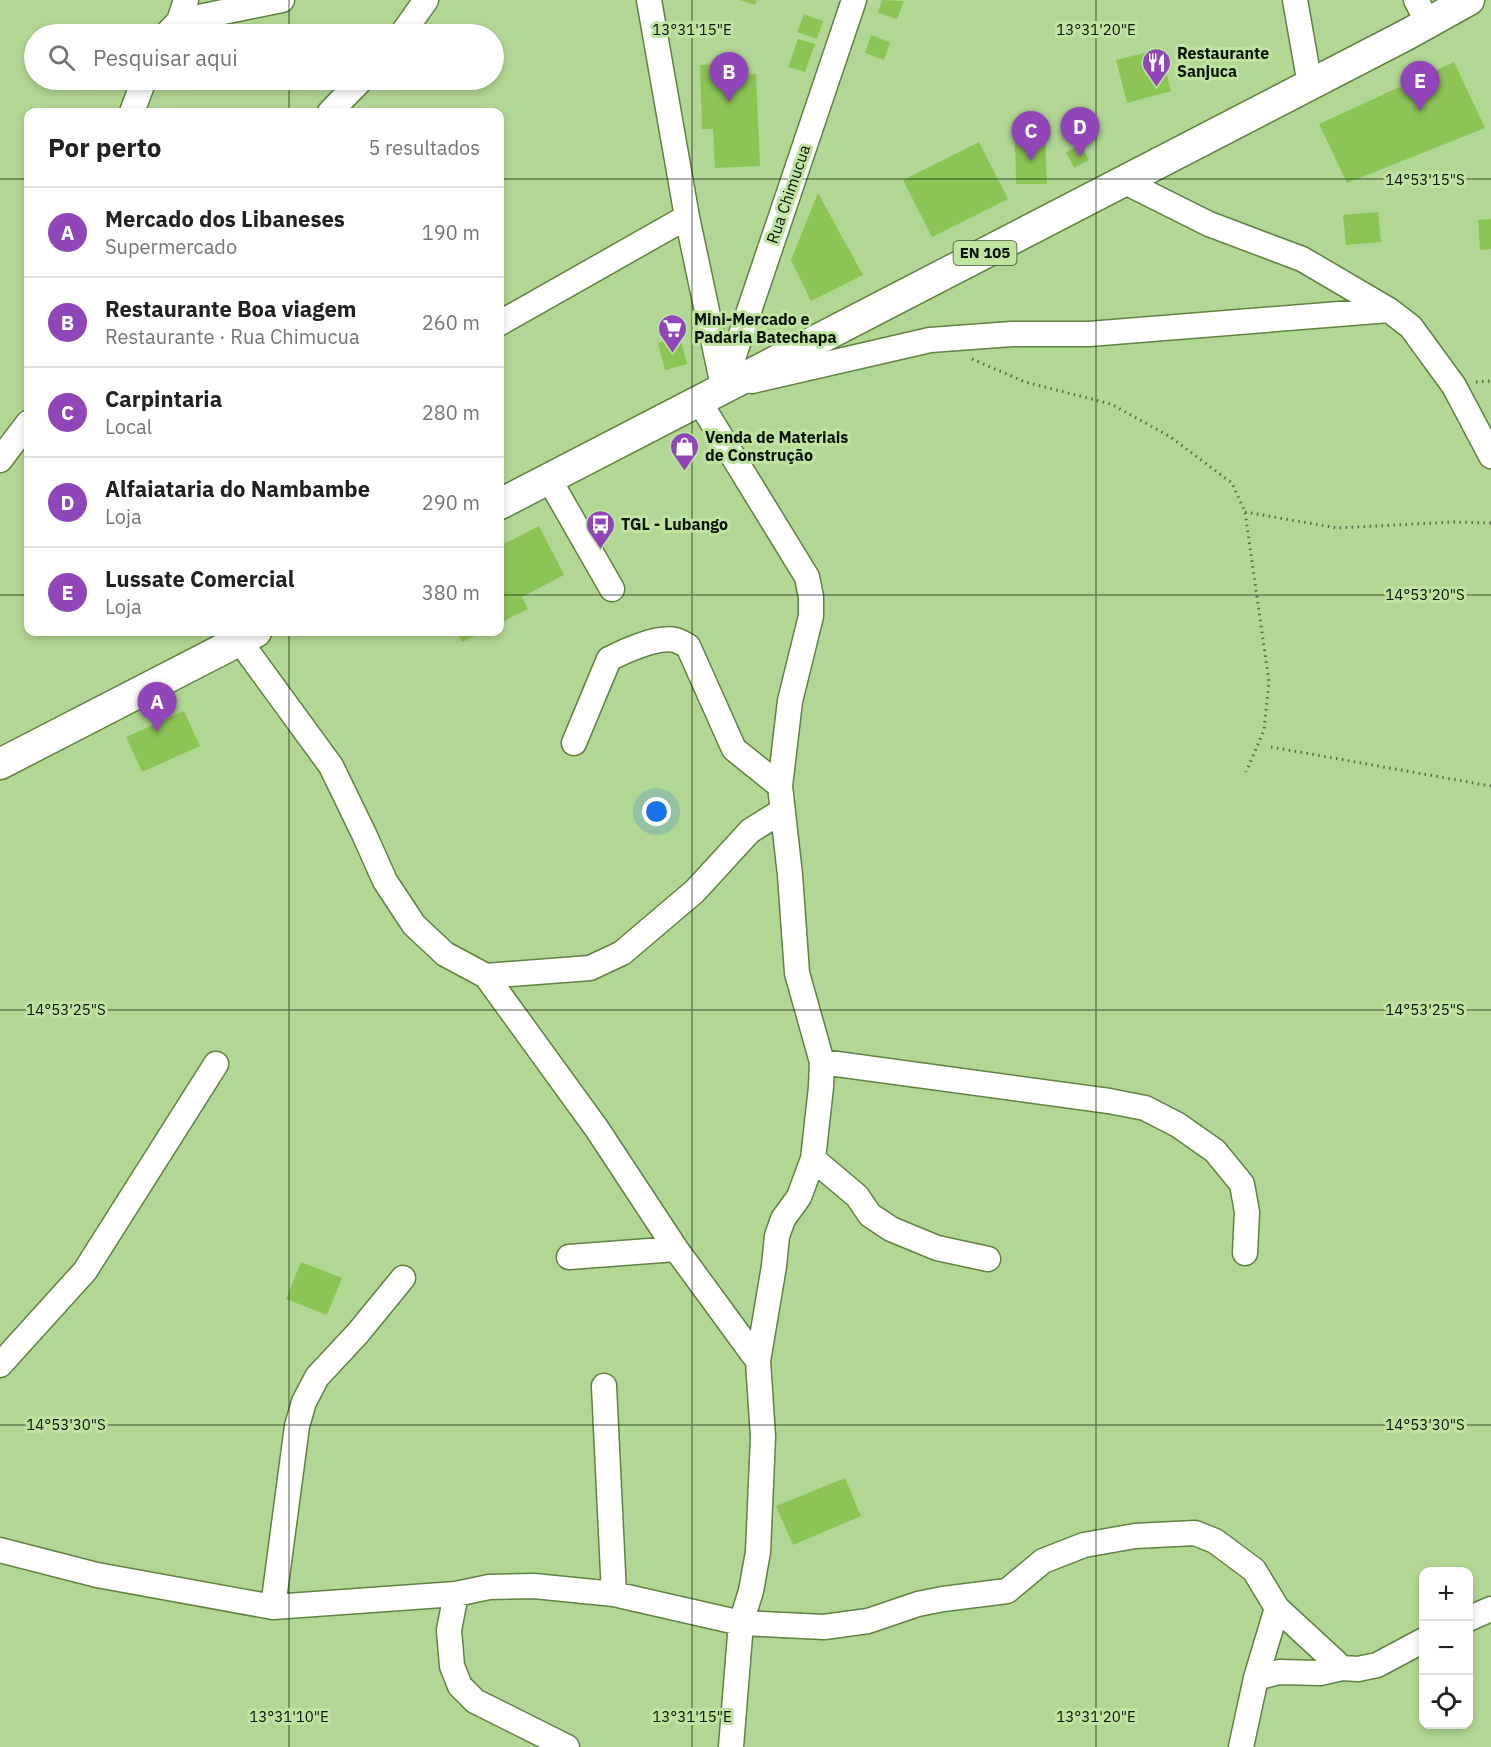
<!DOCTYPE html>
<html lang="pt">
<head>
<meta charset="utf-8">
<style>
	body { margin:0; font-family:"IBM Plex Sans",sans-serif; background:#f6f6f6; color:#202124 }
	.controls { position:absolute; right:18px; bottom:18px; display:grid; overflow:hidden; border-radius:12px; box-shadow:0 3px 9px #0003 }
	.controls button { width:54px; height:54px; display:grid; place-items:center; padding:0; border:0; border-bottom:2px solid #e0e0e0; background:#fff; color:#202124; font:30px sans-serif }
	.you { position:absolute; left:657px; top:812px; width:21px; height:21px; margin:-15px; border:4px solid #fff; border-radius:50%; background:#1a73e8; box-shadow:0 0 0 9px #1a73e833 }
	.badge { display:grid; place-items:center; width:39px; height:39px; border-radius:50%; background:#9046b9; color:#fff; font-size:20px; font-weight:700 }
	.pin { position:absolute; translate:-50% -50px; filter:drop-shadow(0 2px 3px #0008) }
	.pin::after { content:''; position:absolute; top:32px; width:21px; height:18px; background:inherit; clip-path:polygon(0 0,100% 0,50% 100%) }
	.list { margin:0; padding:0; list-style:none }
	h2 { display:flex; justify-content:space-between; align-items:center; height:78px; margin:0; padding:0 24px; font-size:26px }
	h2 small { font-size:20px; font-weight:400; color:#757577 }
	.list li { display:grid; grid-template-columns:39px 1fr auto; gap:18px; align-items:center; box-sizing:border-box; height:90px; padding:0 24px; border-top:2px solid #e0e0e0 }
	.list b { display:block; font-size:22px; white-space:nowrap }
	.list p { margin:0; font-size:20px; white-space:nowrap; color:#757577 }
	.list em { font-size:20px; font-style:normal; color:#757577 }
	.icon { flex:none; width:33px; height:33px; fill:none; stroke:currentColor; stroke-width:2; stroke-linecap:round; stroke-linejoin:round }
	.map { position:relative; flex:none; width:1491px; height:1747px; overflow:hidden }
	.search { position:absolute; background:#fff; box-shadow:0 3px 9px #0003; left:24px; top:24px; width:480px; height:66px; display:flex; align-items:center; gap:15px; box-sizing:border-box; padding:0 21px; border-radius:33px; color:#757577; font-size:22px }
	.panel { position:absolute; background:#fff; box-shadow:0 3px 9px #0003; left:24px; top:108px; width:480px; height:528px; border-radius:12px }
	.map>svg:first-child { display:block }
	.building { fill:#8dc456 }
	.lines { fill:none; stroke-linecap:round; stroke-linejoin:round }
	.minor-casing { stroke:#618242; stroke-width:27 }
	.major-casing { stroke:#618242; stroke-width:33 }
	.path { stroke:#556c44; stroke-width:3; stroke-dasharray:1.5 4.5; stroke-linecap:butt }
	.minor { stroke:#fff; stroke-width:24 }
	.major { stroke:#fff; stroke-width:30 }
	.ticks { fill:none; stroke:#061100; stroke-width:1.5; stroke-opacity:0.45 }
	.labels { text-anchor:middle; stroke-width:6; stroke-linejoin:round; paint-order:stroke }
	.shield { fill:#bfe4a0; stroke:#3e5030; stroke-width:1.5 }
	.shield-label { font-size:15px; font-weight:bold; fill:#061100 }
	.poi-label { font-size:16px; font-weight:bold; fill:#061100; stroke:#bfe4a0; text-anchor:start }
	.street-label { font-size:16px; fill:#061100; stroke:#bfe4a0 }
	.ticks-label { font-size:15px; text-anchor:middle; fill:#061100; stroke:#bfe4a0; stroke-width:6; stroke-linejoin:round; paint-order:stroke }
</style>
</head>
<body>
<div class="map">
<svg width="1491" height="1747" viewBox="0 0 1491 1747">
	<rect width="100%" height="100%" fill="#b2d794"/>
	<path class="building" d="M740 0H757L755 5Z
		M882 0 904 1 897 19 878 13Z
		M804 14 823 21 817 39 797 32Z
		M871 35 890 42 884 60 865 53Z
		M798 39 815 44 805 72 788 67Z
		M1160 49 1171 91 1127 103 1116 60Z
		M1454 62 1485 128 1347 183 1319 124Z
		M719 64V76L756 74 760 166 715 168 713 129H702L700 65Z
		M1045 138 1047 184H1016L1015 139Z
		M979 142 1008 199 932 237 903 180Z
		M1081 145 1089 160 1074 168 1066 152Z
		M818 193 863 275 811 301 791 260Z
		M1378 212 1381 242 1346 245 1343 215Z
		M1491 219V249L1480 250 1478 220Z
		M680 337 687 364 665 370 658 343Z
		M539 526 564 575 522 597 528 609 500 623V546Z
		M456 632H483L462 642Z
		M184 711 200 746 142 772 126 737Z
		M301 1262 342 1278 327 1315 286 1299Z
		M845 1478 861 1516 793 1545 776 1506Z"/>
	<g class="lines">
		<defs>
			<path id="minor" d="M649 0 687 217 723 386
				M1295 0 1310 85
				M1416 0 1428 23
				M179 21 282 0
				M167 34 179 21 186 0
				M402 34 426 0
				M132 112 144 80
				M330 112 361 80
				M1123 181 1209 224 1302 259 1389 310 1411 327 1454 386 1491 456
				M500 323 687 217
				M752 381 930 340 1012 334H1089L1389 310
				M723 388 854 0
				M699 401 807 577 811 597V616L790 701 780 786 790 875 797 973 822 1062 821 1087 813 1159 799 1197 783 1219 777 1236 774 1266 758 1361 763 1437 758 1552 751 1591 741 1623 731 1747
				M0 460 28 423
				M549 479 612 589
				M239 640 331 766 364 834 385 881 414 925 445 954 486 976 597 1129 676 1249 758 1361
				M574 743 609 659C624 651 658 636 675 640 679 641 684 644 688 646L734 749 780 786
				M486 976 590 968 622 953 695 891 750 831 782 811
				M822 1062 1109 1101 1145 1108 1178 1125 1215 1151 1242 1184 1247 1212 1245 1253
				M813 1159 857 1196 870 1215 891 1229 937 1248 988 1259
				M569 1257 676 1249
				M0 1365 85 1271 216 1064
				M604 1386 614 1594
				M0 1550 97 1575 273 1607 456 1594 489 1587 534 1586 614 1594 741 1623 824 1627 868 1621 918 1604 943 1599 1007 1591 1043 1561 1084 1545 1135 1536 1195 1533 1215 1541 1254 1570 1277 1608 1342 1668
				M456 1594 449 1630 452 1666 460 1686 475 1701 567 1747
				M273 1607 297 1426 304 1402 317 1377 358 1333 403 1278
				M1468 1619 1491 1609
				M1256 1678 1279 1672 1320 1673 1342 1668 1358 1669 1377 1665 1424 1640
				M1241 1747 1256 1678 1277 1608"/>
			<path id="major" d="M500 504 1406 35 1469 0
				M0 764 256 632"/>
		</defs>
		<use href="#minor" class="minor-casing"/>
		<use href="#major" class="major-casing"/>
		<path class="path" d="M972 359 1025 382 1111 404 1169 436 1232 483 1245 512 1269 682 1264 730 1246 772
			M1476 382 1491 381
			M1245 512 1337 528 1454 522 1491 523
			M1271 747 1491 786"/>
		<use href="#minor" class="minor"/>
		<use href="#major" class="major"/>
	</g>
	<path class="ticks" d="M289 0V34M692 0V1747M1096 0V1747M289 80V112M0 179H28M500 179H1491M0 595H28M500 595H1491M289 632V1747M0 1010H1491M0 1425H1491"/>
	<defs>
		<symbol id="restaurant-pin" viewBox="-11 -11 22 30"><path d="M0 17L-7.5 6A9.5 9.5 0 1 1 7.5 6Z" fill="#9046b9" stroke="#bfe4a0"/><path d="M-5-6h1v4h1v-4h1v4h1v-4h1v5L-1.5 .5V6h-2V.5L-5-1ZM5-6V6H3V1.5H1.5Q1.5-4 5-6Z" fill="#fff"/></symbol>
		<symbol id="supermarket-pin" viewBox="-11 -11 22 30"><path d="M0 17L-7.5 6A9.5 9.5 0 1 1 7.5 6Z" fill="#9046b9" stroke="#bfe4a0"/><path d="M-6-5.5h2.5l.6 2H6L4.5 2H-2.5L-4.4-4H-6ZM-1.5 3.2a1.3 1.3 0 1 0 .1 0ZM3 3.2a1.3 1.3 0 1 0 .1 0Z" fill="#fff"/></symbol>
		<symbol id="shop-pin" viewBox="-11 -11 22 30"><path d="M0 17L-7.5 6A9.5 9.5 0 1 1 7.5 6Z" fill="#9046b9" stroke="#bfe4a0"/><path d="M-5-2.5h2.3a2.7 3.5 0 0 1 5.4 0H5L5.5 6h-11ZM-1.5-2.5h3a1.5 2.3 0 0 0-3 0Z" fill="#fff"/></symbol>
		<symbol id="bus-pin" viewBox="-11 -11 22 30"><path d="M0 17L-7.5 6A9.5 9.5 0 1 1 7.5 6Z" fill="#9046b9" stroke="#bfe4a0"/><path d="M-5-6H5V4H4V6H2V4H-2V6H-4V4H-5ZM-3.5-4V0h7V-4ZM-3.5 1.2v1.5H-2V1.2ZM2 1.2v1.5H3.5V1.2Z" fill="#fff"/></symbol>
	</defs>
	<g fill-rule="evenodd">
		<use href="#restaurant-pin" x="1140" y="46" width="33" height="45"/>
		<use href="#supermarket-pin" x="656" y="312" width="33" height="45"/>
		<use href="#shop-pin" x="668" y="430" width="33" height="45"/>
		<use href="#bus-pin" x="584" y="508" width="33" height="45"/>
	</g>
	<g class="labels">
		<rect class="shield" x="953.5" y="241" width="63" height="24" rx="4.5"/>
		<g class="shield-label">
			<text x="985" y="258">EN 105</text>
		</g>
		<g class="poi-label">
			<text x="1177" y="59">Restaurante<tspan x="1177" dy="18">Sanjuca</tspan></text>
			<text x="694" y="325">Mini-Mercado e<tspan x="694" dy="18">Padaria Batechapa</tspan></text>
			<text x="705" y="443">Venda de Materiais<tspan x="705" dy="18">de Construção</tspan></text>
			<text x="621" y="530">TGL - Lubango</text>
		</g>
		<g class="street-label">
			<text transform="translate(788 194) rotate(-71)" y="6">Rua Chimucua</text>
		</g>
	</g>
	<g class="ticks-label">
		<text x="692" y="35">13°31'15"E</text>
		<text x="1096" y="35">13°31'20"E</text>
		<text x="1425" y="185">14°53'15"S</text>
		<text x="1425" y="600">14°53'20"S</text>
		<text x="66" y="1015">14°53'25"S</text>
		<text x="1425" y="1015">14°53'25"S</text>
		<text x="66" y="1430">14°53'30"S</text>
		<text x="1425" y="1430">14°53'30"S</text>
		<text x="289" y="1722">13°31'10"E</text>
		<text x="692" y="1722">13°31'15"E</text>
		<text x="1096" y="1722">13°31'20"E</text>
	</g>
</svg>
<div class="controls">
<button>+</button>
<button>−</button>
<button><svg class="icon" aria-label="locate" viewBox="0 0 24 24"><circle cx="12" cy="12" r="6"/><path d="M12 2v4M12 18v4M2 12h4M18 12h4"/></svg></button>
</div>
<div class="you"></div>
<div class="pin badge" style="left:157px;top:732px">A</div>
<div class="pin badge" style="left:729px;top:102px">B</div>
<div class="pin badge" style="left:1031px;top:161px">C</div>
<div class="pin badge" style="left:1080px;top:157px">D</div>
<div class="pin badge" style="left:1420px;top:111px">E</div>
<div class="search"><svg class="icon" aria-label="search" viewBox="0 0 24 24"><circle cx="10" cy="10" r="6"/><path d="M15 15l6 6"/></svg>Pesquisar aqui</div>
<section class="panel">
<h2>Por perto<small>5 resultados</small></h2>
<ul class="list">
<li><span class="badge">A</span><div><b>Mercado dos Libaneses</b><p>Supermercado</p></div><em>190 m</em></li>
<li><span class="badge">B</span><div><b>Restaurante Boa viagem</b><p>Restaurante · Rua Chimucua</p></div><em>260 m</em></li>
<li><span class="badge">C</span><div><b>Carpintaria</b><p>Local</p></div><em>280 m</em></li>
<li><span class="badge">D</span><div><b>Alfaiataria do Nambambe</b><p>Loja</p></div><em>290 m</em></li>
<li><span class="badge">E</span><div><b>Lussate Comercial</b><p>Loja</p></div><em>380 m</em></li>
</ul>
</section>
</div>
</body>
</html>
